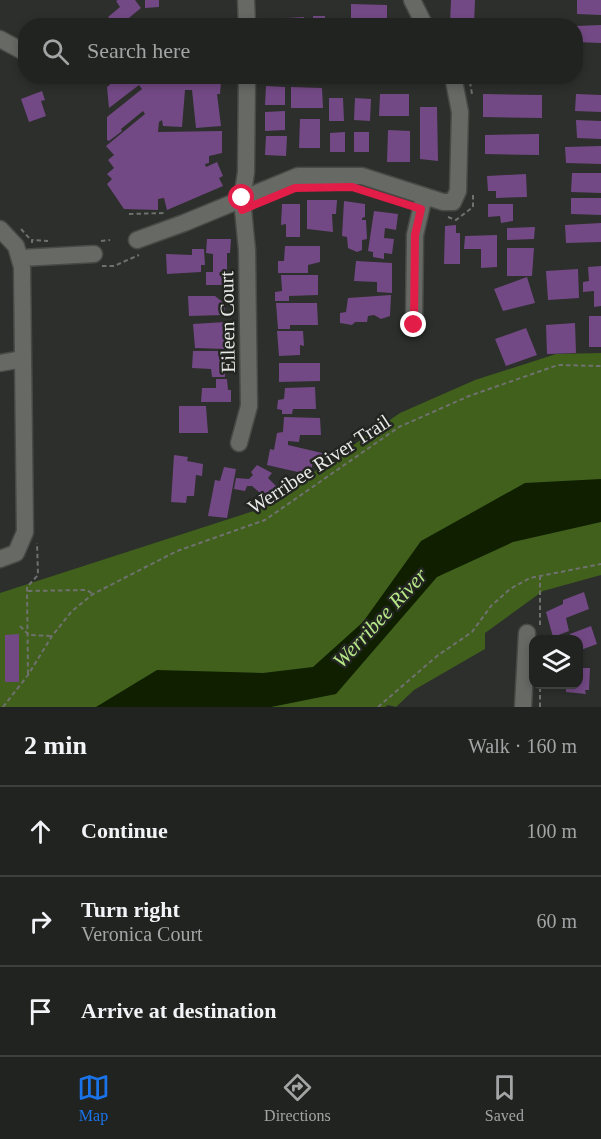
<!DOCTYPE html>
<html lang="en">
<head>
<meta charset="utf-8">
<style>
	body { margin:0; font-family:"Times New Roman",serif; background:#292b29; color:#f1f3f6 }
	.controls { position:absolute; right:18px; bottom:18px; display:grid; overflow:hidden; border-radius:12px; box-shadow:0 3px 9px #0003 }
	.controls button { width:54px; height:54px; display:grid; place-items:center; padding:0; border:0; border-bottom:2px solid #3e403e; background:#212320; color:#f1f3f6; font:30px sans-serif }
	.stop { position:absolute; width:18px; height:18px; margin:-14px; border:4px solid #e11d48; border-radius:50%; background:#fff }
	.stop.end { background:#e11d48; border-color:#fff; box-shadow:0 2px 6px #0008 }
	.list { margin:0; padding:0; list-style:none }
	h2 { display:flex; justify-content:space-between; align-items:center; height:78px; margin:0; padding:0 24px; font-size:26px }
	h2 small { font-size:20px; font-weight:400; color:#a2a4a5 }
	.list li { display:grid; grid-template-columns:39px 1fr auto; gap:18px; align-items:center; box-sizing:border-box; height:90px; padding:0 24px; border-top:2px solid #3e403e }
	.list b { display:block; font-size:22px; white-space:nowrap }
	.list p { margin:0; font-size:20px; white-space:nowrap; color:#a2a4a5 }
	.list em { font-size:20px; font-style:normal; color:#a2a4a5 }
	.icon { flex:none; width:33px; height:33px; fill:none; stroke:currentColor; stroke-width:2; stroke-linecap:round; stroke-linejoin:round }
	.map { position:relative; flex:none; width:601px; height:707px; overflow:hidden }
	.search { position:absolute; background:#212320; box-shadow:0 3px 9px #0003; left:18px; right:18px; top:18px; height:66px; display:flex; align-items:center; gap:15px; box-sizing:border-box; padding:0 21px; border-radius:24px; color:#a2a4a5; font-size:22px }
	.sheet { height:348px; background:#212320 }
	nav { display:flex; justify-content:space-around; align-items:center; box-sizing:border-box; height:84px; border-top:2px solid #3e403e; background:#212320; font-size:16px; color:#a2a4a5 }
	nav a { display:grid; justify-items:center; gap:3px }
	nav .on { color:#1a73e8 }
	.map>svg:first-child { display:block }
	.green { fill:#40601c }
	.water { fill:#0f1f00 }
	.building { fill:#734985 }
	.lines { fill:none; stroke-linecap:round; stroke-linejoin:round }
	.minor-casing { stroke:#484a46; stroke-width:19 }
	.path { stroke:#6f716e; stroke-width:2; stroke-dasharray:4.5 3; stroke-linecap:butt }
	.minor { stroke:#676965; stroke-width:16 }
	.route { stroke:#e11d48; stroke-width:8 }
	.labels { text-anchor:middle; stroke-width:5; stroke-linejoin:round; paint-order:stroke }
	.street-label { font-size:20px; fill:#eaebe9; stroke:#232521 }
	.water-label { font-size:21px; font-style:italic; fill:#b7e888; stroke:#232521 }
</style>
</head>
<body>
<div class="map">
<svg width="601" height="707" viewBox="0 0 601 707">
	<rect width="100%" height="100%" fill="#2c2f2b"/>
	<path class="green" d="M601 353V575L543 591 485 633V649L414 690 396 707 388 705 385 707H0V593L260 509 400 413 475 380 556 354Z"/>
	<path class="water" d="M601 479V522L513 542 437 577 336 694 271 707H96L157 670 263 673 313 667 363 622 421 541 525 483Z"/>
	<path class="building" d="M118 0H135L141 8 119 26H107L105 23 110 19 108 17 120 7 116 1Z
		M145 0H159V7L145 8Z
		M451 0H475L474 25 450 24Z
		M577 0H601V15L577 14Z
		M351 4 387 5V24L351 23Z
		M313 16H325V26H313Z
		M304 17V26H286V18Z
		M601 25V43L576 42V26Z
		M120 76H157V80L161 79V76H185V79L218 76 217 82H221L220 94H217L221 126 196 128 192 90H185L182 127 163 126 162 120 159 122 158 132 222 131V153L209 156V163L205 164 206 167 217 162 223 176 219 178 223 186 167 210 164 198 158 199V210L124 209 107 184 112 179 107 174 114 168 108 160 114 155 106 146 145 114 143 111 121 129 122 131 109 141 107 140V117L142 89 139 85 109 108 107 87Z
		M481 76H525V79H481Z
		M266 86 285 87V105H265Z
		M291 87 322 88 323 108H291Z
		M42 91 45 100 41 101 46 116 29 122 21 99Z
		M380 94H409V116H379Z
		M483 94 542 95V118L483 117Z
		M576 94 601 95V112L575 111Z
		M329 98H343L344 121H329Z
		M355 98 371 99 370 121 354 120Z
		M420 107H437L438 161 420 159Z
		M285 111V130L265 131V112Z
		M300 119H320V148H299Z
		M576 120 601 121V139L577 138Z
		M388 130 410 131V162H387Z
		M345 132V152H330V133Z
		M354 132H369V152H354Z
		M539 134V155L485 154V135Z
		M266 136H287L286 156 265 155Z
		M601 146V164L566 163 565 147Z
		M572 173H601V193L571 192Z
		M526 174 527 197 496 198V191H488L487 176Z
		M571 198H601V215L571 214Z
		M307 200H337L336 214H332L333 232 307 229Z
		M344 201 365 204V217L362 218V220H366L367 239 362 240V250L357 252 348 248 347 237 342 236Z
		M282 204H300V237H286V224L281 225Z
		M488 204H513V221L501 223 500 216 488 217Z
		M374 211 398 214 396 230 385 228 384 238 394 239 392 254 384 253V259L373 257V252L368 251Z
		M601 223V242L566 243 565 225Z
		M456 225V233H460V264H444L445 226Z
		M535 227 534 239 507 240V228Z
		M497 235V267L481 268V249H464L465 236Z
		M207 239H231L230 253H227V271H232V285H206V272H213V254L206 253Z
		M285 246H320V262L308 265V273H278V261H284Z
		M507 248H534L532 276H507Z
		M192 249H204L205 265H201V272L167 274 166 254 192 255Z
		M356 261 392 263V293L377 292V282L354 281Z
		M601 266V306L594 307V291L583 292V282L589 281 588 267Z
		M578 269 579 298 548 300 546 271Z
		M281 275H318V295L289 296V301H275V292L282 291Z
		M527 277 535 303 503 311 494 289Z
		M391 295 390 316 381 319 374 315 368 316 367 322H355L352 325 340 323V313L346 312 348 298Z
		M188 296H215L225 304 224 315 189 316Z
		M276 303H317L318 325H290V329H278Z
		M589 316H601V347H589Z
		M226 322V349L195 348 193 324Z
		M575 323 576 353 547 354 546 325Z
		M526 328 537 355 506 366 495 339Z
		M277 331H303L304 346 300 345V355L279 356Z
		M193 351H225V377H212L211 369 192 368Z
		M279 363H320V381L279 382Z
		M216 379H227L228 390H231V402H201L202 388H216Z
		M315 387 316 409H293L292 414H282V410L277 409 278 400 284 399 285 388Z
		M179 406H206L208 433H179Z
		M284 417 320 418 321 435H300L299 442 288 441V445L322 453 320 462 313 461 311 471 303 469 302 473 267 465 270 449 274 450 277 433 283 432Z
		M174 455 188 457 187 461 203 464 202 476 196 475 194 496H187L186 503 171 502Z
		M257 465 272 473 268 478 278 488 267 499 252 486H247L245 491 234 489 236 478 249 479 253 475 251 472Z
		M224 467 236 469 227 518 208 516 215 480 220 481Z
		M584 592 589 609 566 618 569 631 553 637 546 612 563 604V600Z
		M591 626 597 644 578 651V640H572L570 634Z
		M19 634V682H5V635Z
		M578 668H590L589 690H585L586 694 566 692V684H578Z"/>
	<g class="lines">
		<defs>
			<path id="minor" d="M246 0 247 26
				M412 0 425 26
				M0 39 26 53
				M0 229 16 246 22 267 25 532 16 553 0 559
				M137 240 184 223 298 176H362L443 202H453L458 191 460 112 453 76
				M21 258 94 254
				M414 325 415 235 424 196
				M0 363 23 359
				M239 443 249 406 247 250 242 199 246 172 247 76
				M523 707 527 633"/>
		</defs>
		<use href="#minor" class="minor-casing"/>
		<path class="path" d="M470 82 472 94
			M129 214 165 213
			M448 217 456 220 473 207V192
			M21 229 31 240
			M101 241 110 240
			M32 243V240L48 241
			M102 266H114L139 255
			M28 591 87 590 93 594
			M540 625V577
			M20 626 29 635 52 636
			M28 674 27 587 38 575 37 543
			M3 707 28 675 52 636 72 611 93 594 177 551 265 520 399 427 469 396 558 365 601 366
			M378 707 437 656 472 632 491 606 510 589 530 578 601 564
			M540 707V684"/>
		<use href="#minor" class="minor"/>
	</g>
	<g class="lines">
		<path class="route" d="M242 198V210L295 188 352 187 421 209 415 235 414 325"/>
	</g>
	<g class="labels">
		<g class="street-label">
			<text transform="translate(227 322) rotate(-91)" y="7">Eileen Court</text>
			<text transform="translate(319 464) rotate(-33)" y="7">Werribee River Trail</text>
		</g>
		<g class="water-label">
			<text transform="translate(380 618) rotate(-47)" y="7">Werribee River</text>
		</g>
	</g>
</svg>
<div class="controls">
<button><svg class="icon" aria-label="layers" viewBox="0 0 24 24"><path d="M12 4l9 5-9 5-9-5zM3 14l9 5 9-5"/></svg></button>
</div>
<div class="stop" style="left:242px;top:198px"></div>
<div class="stop end" style="left:414px;top:325px"></div>
<div class="search"><svg class="icon" aria-label="search" viewBox="0 0 24 24"><circle cx="10" cy="10" r="6"/><path d="M15 15l6 6"/></svg>Search here</div>
</div>
<section class="sheet">
<h2>2 min<small>Walk · 160 m</small></h2>
<ul class="list">
<li><svg class="icon" aria-label="ahead" viewBox="0 0 24 24"><path d="M12 20V5M6 11l6-6 6 6"/></svg><div><b>Continue</b></div><em>100 m</em></li>
<li><svg class="icon" aria-label="right" viewBox="0 0 24 24"><path d="M7 20v-9h11M14 6l5 5-5 5"/></svg><div><b>Turn right</b><p>Veronica Court</p></div><em>60 m</em></li>
<li><svg class="icon" aria-label="arrive" viewBox="0 0 24 24"><path d="M6 21V4h12l-3 4 3 4H6"/></svg><div><b>Arrive at destination</b></div></li>
</ul>
</section>
<nav>
<a class="on"><svg class="icon" aria-label="map" viewBox="0 0 24 24"><path d="M3 6l6-2 6 2 6-2v14l-6 2-6-2-6 2zM9 4v14M15 6v14"/></svg>Map</a>
<a><svg class="icon" aria-label="directions" viewBox="0 0 24 24"><path d="M12 3l9 9-9 9-9-9zM9 14v-3h6M13 9l2 2-2 2"/></svg>Directions</a>
<a><svg class="icon" aria-label="saved" viewBox="0 0 24 24"><path d="M7 4h10v16l-5-4-5 4z"/></svg>Saved</a>
</nav>
</body>
</html>
